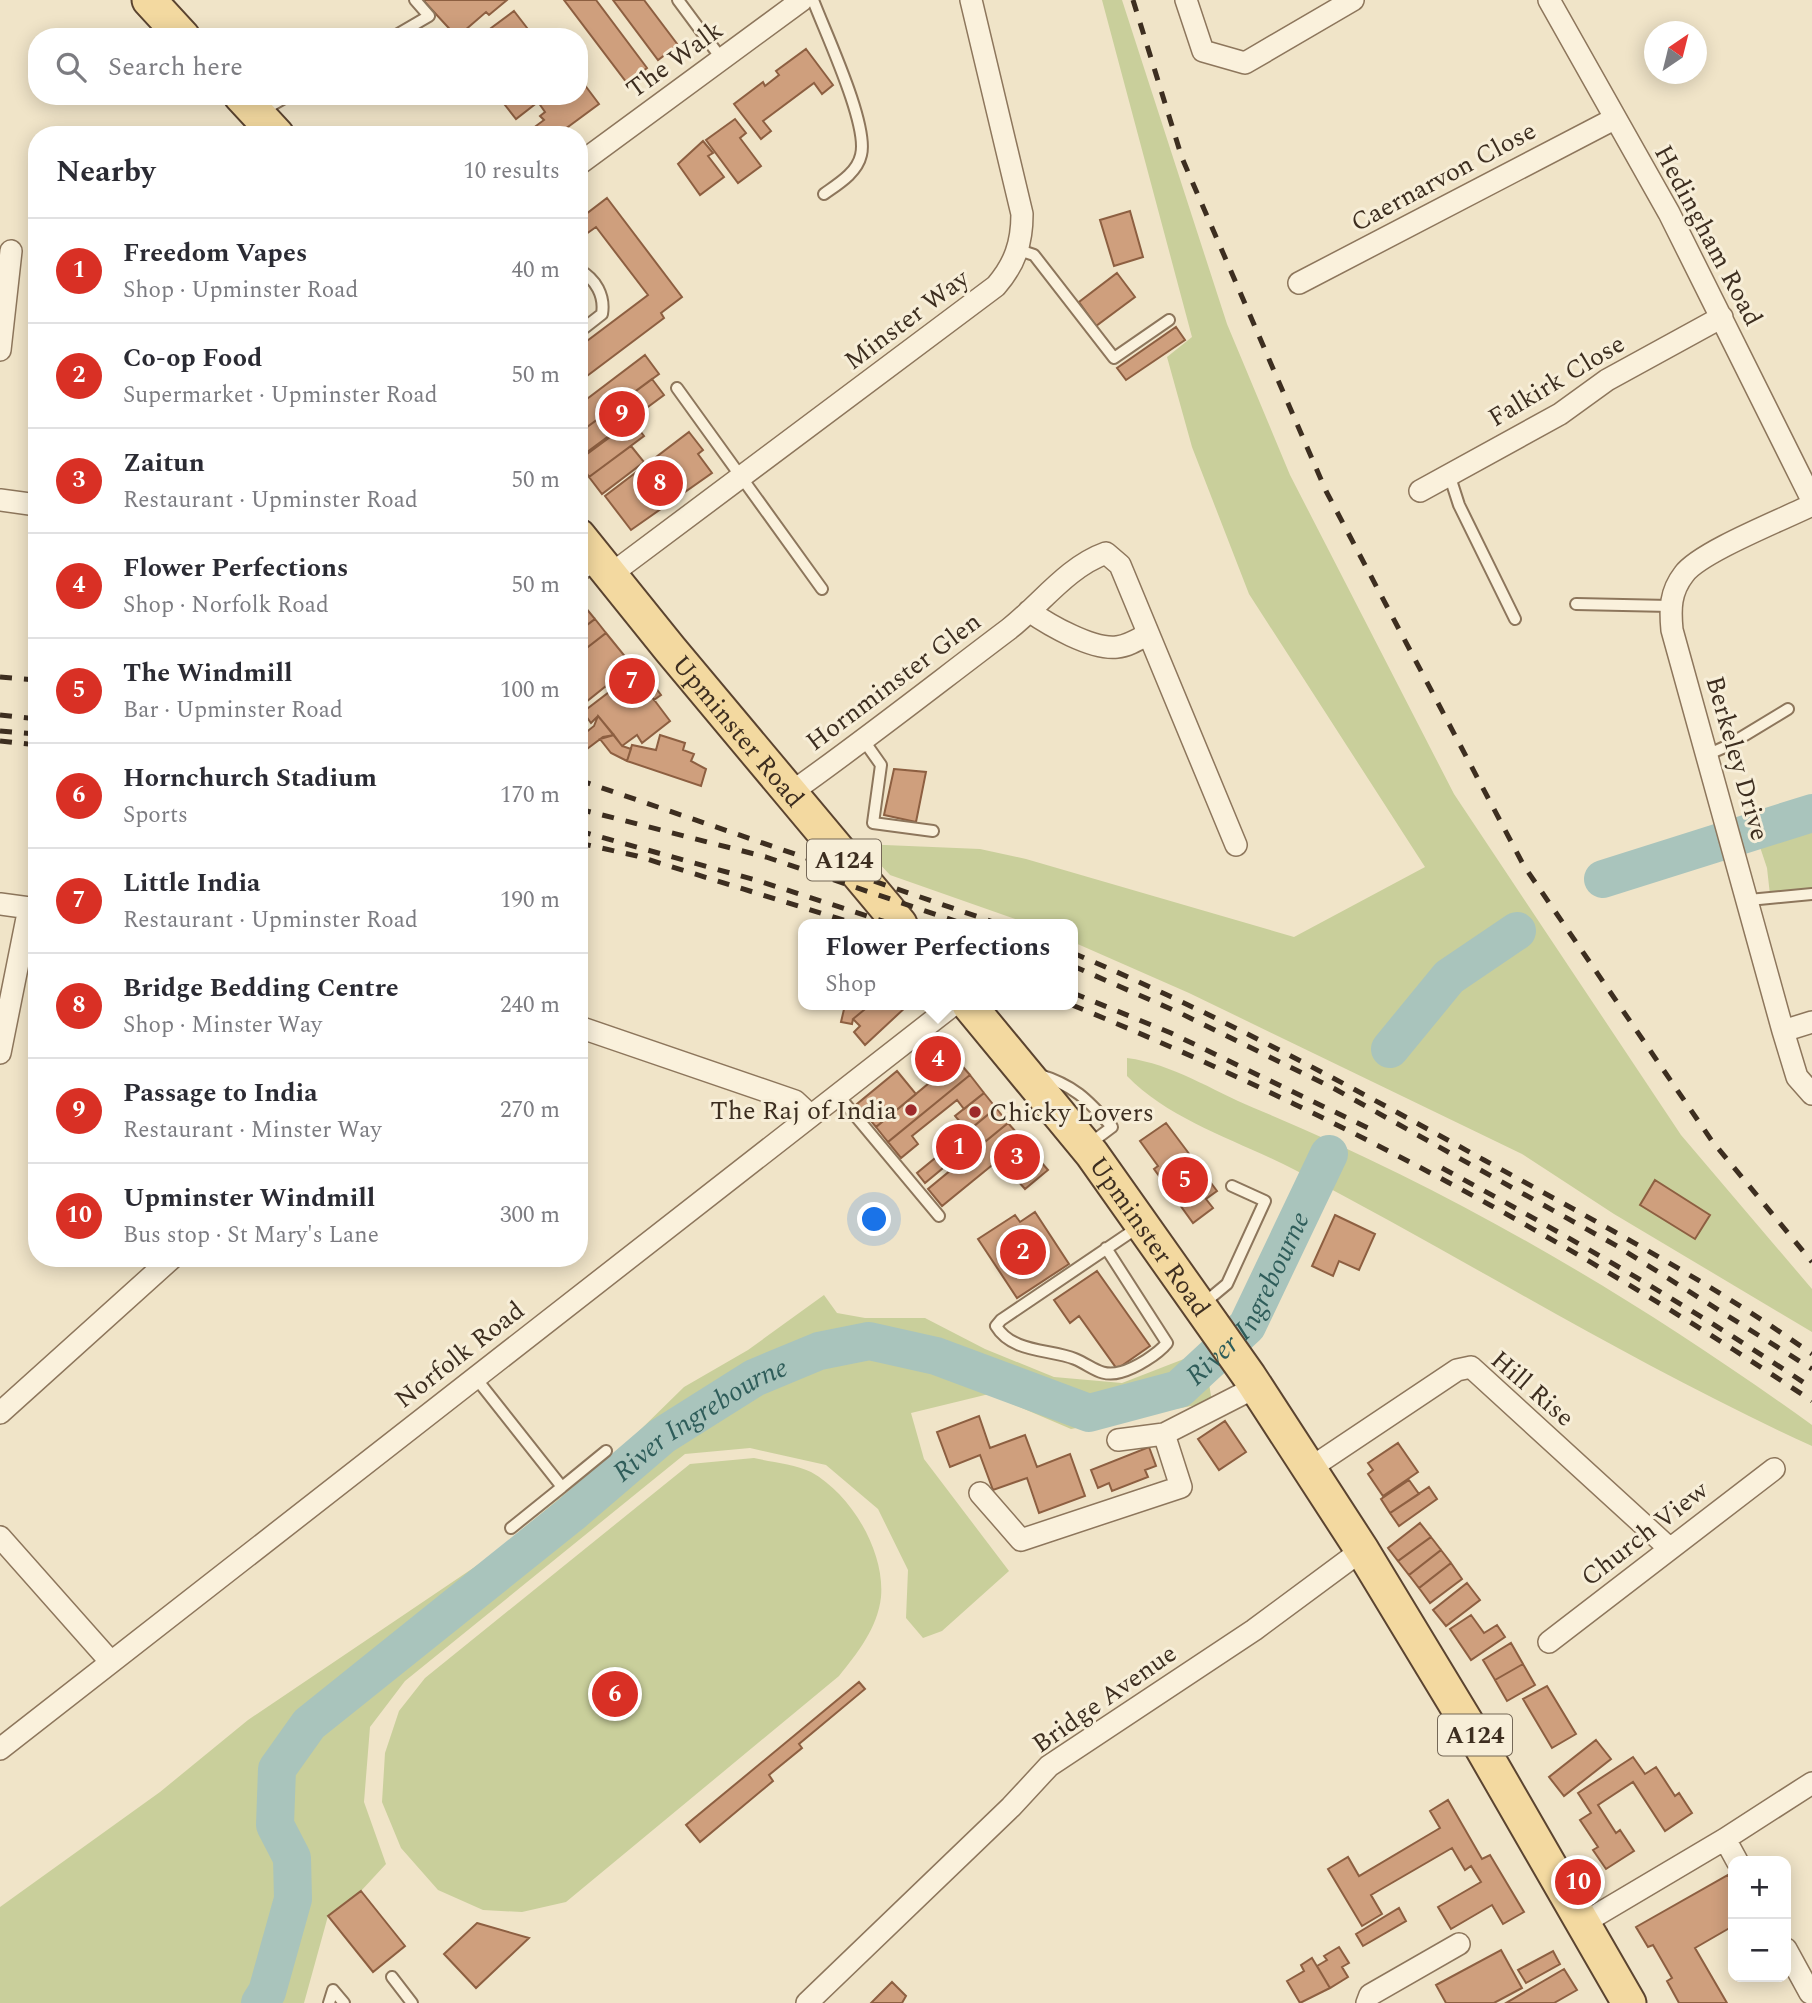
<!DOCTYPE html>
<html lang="en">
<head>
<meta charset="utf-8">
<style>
	body { margin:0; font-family:Spectral,serif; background:#f7f7f7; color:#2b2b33 }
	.controls { position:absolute; right:21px; bottom:21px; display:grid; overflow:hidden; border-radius:14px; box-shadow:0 4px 18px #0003 }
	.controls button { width:63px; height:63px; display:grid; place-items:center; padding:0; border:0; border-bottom:2px solid #e1e1e2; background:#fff; color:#2b2b33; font:35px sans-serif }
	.compass { position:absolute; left:1644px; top:21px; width:63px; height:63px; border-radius:50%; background:#fff; box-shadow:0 4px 18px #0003; rotate:35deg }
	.you { position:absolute; left:875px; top:1220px; width:24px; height:24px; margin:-18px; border:5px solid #fff; border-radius:50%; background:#1a73e8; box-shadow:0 0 0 10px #1a73e833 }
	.badge { display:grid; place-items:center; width:46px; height:46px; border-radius:50%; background:#d93025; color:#fff; font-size:23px; font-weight:700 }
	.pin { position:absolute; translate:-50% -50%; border:4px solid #fff; box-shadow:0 2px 7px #0006 }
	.popup { position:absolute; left:798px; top:919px; width:280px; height:91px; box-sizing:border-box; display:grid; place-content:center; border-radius:14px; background:#fff; filter:drop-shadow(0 2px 5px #0005); font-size:23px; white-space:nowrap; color:#7c7c81 }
	.popup b { font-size:26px; color:#2b2b33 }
	.popup::after { content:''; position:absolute; left:50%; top:100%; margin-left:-14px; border:14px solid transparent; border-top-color:#fff }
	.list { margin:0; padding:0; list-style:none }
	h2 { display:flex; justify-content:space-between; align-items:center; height:91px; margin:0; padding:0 28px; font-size:30px }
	h2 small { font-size:23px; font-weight:400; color:#7c7c81 }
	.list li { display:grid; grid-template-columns:46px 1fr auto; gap:21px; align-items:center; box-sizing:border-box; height:105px; padding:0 28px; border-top:2px solid #e1e1e2 }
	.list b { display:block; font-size:26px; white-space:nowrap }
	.list p { margin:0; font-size:23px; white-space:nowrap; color:#7c7c81 }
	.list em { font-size:23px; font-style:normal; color:#7c7c81 }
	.icon { flex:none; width:38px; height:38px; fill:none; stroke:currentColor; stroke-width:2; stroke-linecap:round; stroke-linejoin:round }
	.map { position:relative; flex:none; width:1812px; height:2003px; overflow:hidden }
	.search { position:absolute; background:#fff; box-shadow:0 4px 18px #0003; left:28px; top:28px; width:560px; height:77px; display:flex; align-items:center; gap:18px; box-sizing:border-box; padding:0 24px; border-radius:28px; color:#7c7c81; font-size:26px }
	.panel { position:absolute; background:#fff; box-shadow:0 4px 18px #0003; left:28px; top:126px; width:560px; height:1141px; border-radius:28px }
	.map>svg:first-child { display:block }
	.green { fill:#c9cf9b }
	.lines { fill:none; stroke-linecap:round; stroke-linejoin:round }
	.river { stroke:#a9c4bc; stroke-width:38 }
	.building { fill:#cf9f7d; stroke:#8d5f41; stroke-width:2 }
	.service-casing { stroke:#8d765c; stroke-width:14 }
	.minor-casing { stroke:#8d765c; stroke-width:24 }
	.primary-casing { stroke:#5b4430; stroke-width:37 }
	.service { stroke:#faf1dc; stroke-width:10 }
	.minor { stroke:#faf1dc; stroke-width:21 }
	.primary { stroke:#f3d9a0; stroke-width:33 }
	.rail { stroke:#3d2e20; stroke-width:5; stroke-dasharray:12 12; stroke-linecap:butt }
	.poi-dot { fill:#9e2a2b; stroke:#f7eed8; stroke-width:2.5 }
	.labels { text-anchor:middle; stroke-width:6; stroke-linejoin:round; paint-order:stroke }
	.shield { fill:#f7eed8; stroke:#756857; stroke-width:2 }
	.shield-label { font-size:24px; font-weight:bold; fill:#3d2e20 }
	.street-label { font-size:26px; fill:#3d2e20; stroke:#f7eed8 }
	.poi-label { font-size:26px; fill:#3d2e20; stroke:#f7eed8; text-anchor:end }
	.water-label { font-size:28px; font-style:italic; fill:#2f5d5a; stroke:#f7eed8 }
</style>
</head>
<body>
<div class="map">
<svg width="1812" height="2003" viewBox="0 0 1812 2003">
	<rect width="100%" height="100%" fill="#f0e4c8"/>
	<path class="green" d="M1102 0H1122L1227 324 1290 475 1454 794 1681 1135 1812 1289V1332L1614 1214 1522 1154 1189 993 1073 942V924H1029L890 875 861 844 980 849 1026 859 1294 937 1425 867 1249 594 1192 447 1167 357 1192 337Z
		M1812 797V894L1770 895 1767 868 1752 823Z
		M1127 1058C1173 1064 1211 1090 1254 1108 1453 1190 1637 1299 1812 1425V1446C1634 1365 1469 1261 1297 1171 1240 1141 1172 1122 1127 1076Z
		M824 1295 837 1313 865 1318H925L985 1349 1054 1377 1122 1383 1189 1357 1208 1377 1212 1402 1071 1429 989 1394 911 1413 924 1459 1009 1571 942 1631 923 1638 906 1618 908 1570 878 1509 826 1465 750 1448 685 1454 405 1681 370 1727 364 1802 386 1864 361 1891 328 1916 304 2003H0V1907L160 1792 248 1720 488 1558 632 1438 684 1387 748 1350Z
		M754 1458C771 1462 795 1464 811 1472 851 1494 885 1551 881 1597 878 1627 857 1654 839 1676L566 1902 522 1912 483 1910 438 1890 401 1848 382 1802 385 1753 399 1711 425 1678 690 1464Z"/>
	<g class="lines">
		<g class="river">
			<path d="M1603 879 1812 813"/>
			<path d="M1390 1049 1449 977 1517 931"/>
			<path id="s1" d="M260 2003 267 1992 293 1899 292 1858 275 1825 277 1769 309 1724 571 1514 662 1436 754 1378 819 1351 869 1341 936 1356 1089 1413 1179 1389 1247 1326 1329 1154"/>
		</g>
	</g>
	<path class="building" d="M423 0H507L489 15 486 12 457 37Z
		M564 0H596L647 68 627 83Z
		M613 0H644L678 45 658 60Z
		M514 11 534 37H479Z
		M806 49 833 85 822 94 814 83 763 121 771 131 761 139 734 104 763 82 765 86 779 75 776 71Z
		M584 84 599 104 557 135H524L544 120 540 116 545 112 538 102 516 119 501 100 506 96H579V87Z
		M735 119 746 133 740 138 761 166 738 183 706 140Z
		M703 141 713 153 708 156 724 177 700 195 678 164Z
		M607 198 682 297 661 313 664 318 579 382V347L648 295 596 227 579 239V205L586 214Z
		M1130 211 1143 257 1114 266 1100 220Z
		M1117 273 1135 297 1096 326 1079 302Z
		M1176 327 1185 340 1126 380 1117 368Z
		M645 355 659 374 579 433V405Z
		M652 379 664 395 579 458V433Z
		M625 426 630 432 637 427 644 436 589 477 579 460Z
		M689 432 703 450 698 454 712 473 631 530 605 496Z
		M631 446 644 462 602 494 589 477Z
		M585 607 595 619 579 631V612Z
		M595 619 606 633 579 654V631Z
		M606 633 632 665 586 702 579 693V654Z
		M634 673 670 721 642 743 637 735 622 746 598 716 591 723 583 712Z
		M650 680 661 695 654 700 643 686Z
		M598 716 614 735 603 737 579 755V738L594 726Z
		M614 735 622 746 631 749 627 761 611 753 600 739Z
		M660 735 685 743 683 750 694 754 691 761 706 769 701 786 627 761 632 745 656 750Z
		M894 769 926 772 916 822 884 815Z
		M845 1005H870L853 1019 852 1024 841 1022Z
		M870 1005H908L865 1045 854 1032 860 1026 853 1019Z
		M941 1040 957 1060 936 1078 920 1058Z
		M957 1060 970 1075 888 1142 876 1127Z
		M897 1071 916 1094 876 1127 857 1104Z
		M970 1075 984 1093 964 1109 957 1100 912 1136 918 1144 901 1158 888 1142Z
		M984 1093 996 1108 968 1131 955 1116Z
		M996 1108 1008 1123 976 1149 972 1144 925 1183 917 1173Z
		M1008 1123 1023 1140 942 1206 928 1189Z
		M1166 1123 1217 1191 1206 1199 1213 1208 1193 1223 1154 1169 1158 1166 1140 1141Z
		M1023 1140 1035 1155 1012 1174 1000 1158Z
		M1035 1155 1041 1162 1018 1181 1012 1174Z
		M1041 1162 1048 1170 1025 1189 1018 1181Z
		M1655 1180 1710 1215 1695 1239 1640 1205Z
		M1035 1212 1069 1264 1017 1298 978 1239 1015 1215 1020 1222Z
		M1335 1215 1375 1234 1359 1270 1339 1261 1333 1276 1312 1266Z
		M1097 1271 1150 1346 1117 1369 1079 1316 1070 1323 1054 1300Z
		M979 1416 990 1448 1025 1435 1037 1467 1070 1454 1085 1496 1039 1513 1027 1478 993 1490 980 1455 950 1467 937 1432Z
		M1225 1421 1246 1452 1219 1470 1198 1439Z
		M1398 1443 1418 1472 1383 1496 1368 1474 1373 1470 1368 1463Z
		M1149 1447 1156 1466 1145 1470 1148 1477 1112 1491 1109 1483 1098 1488 1091 1470Z
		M1409 1480 1419 1494 1390 1513 1381 1499Z
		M1429 1487 1437 1499 1399 1526 1390 1513Z
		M1420 1523 1431 1537 1398 1561 1388 1548Z
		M1431 1537 1441 1550 1409 1575 1398 1561Z
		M1441 1550 1451 1563 1419 1588 1409 1575Z
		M1451 1563 1462 1579 1430 1603 1419 1588Z
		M1467 1583 1480 1600 1446 1626 1433 1610Z
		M1471 1615 1484 1633 1497 1625 1505 1637 1471 1660 1450 1629Z
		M1511 1643 1523 1664 1495 1680 1483 1660Z
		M1523 1664 1535 1685 1507 1701 1495 1680Z
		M859 1682 865 1689 799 1744 802 1748 769 1775 773 1781 700 1842 686 1825Z
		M1547 1686 1576 1734 1552 1748 1523 1699Z
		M1596 1740 1611 1759 1564 1796 1549 1777Z
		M1633 1757 1645 1774 1656 1767 1675 1796 1679 1793 1692 1813 1665 1831 1633 1782 1598 1805 1616 1833 1620 1830 1634 1851 1606 1869 1593 1850 1598 1847 1580 1820 1591 1813 1578 1793Z
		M1448 1800 1482 1859 1490 1855 1524 1912 1503 1924 1492 1905 1451 1929 1438 1907 1481 1882 1471 1866 1465 1870 1452 1848 1371 1895 1382 1914 1362 1926 1328 1869 1348 1857 1359 1876 1440 1828 1430 1811Z
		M1728 1875 1733 1885V1926L1695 1948 1727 2003H1679L1667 1981 1672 1978 1653 1945 1648 1947 1636 1927Z
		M361 1891 405 1946 373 1972 328 1916Z
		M1399 1908 1406 1921 1363 1946 1356 1934Z
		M477 1923 529 1938 476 1988 444 1954Z
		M1339 1947 1349 1963 1342 1967 1348 1977 1330 1988 1317 1966 1327 1960 1324 1956Z
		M1501 1950 1522 1988 1494 2003H1446L1436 1985Z
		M1553 1951 1560 1964 1526 1983 1518 1970Z
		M1312 1958 1330 1988 1300 2003 1287 1981 1304 1971 1301 1965Z
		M1564 1969 1577 1990 1554 2003H1506Z
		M892 1982 906 1996 902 2003H871Z"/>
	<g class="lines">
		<defs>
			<path id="service" d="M678 0 721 58
				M813 0C825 32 869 125 861 155 857 173 838 184 824 194
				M393 37 429 16 415 0
				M260 112 288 96
				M1019 250 1034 255 1114 358 1169 320
				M579 270C596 279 605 296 602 314L579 332
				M677 388 822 589
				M1449 474 1459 505 1515 619
				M579 577 597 564
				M1576 604 1670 606
				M862 738 881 765 873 823 933 831
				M1709 754 1727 746 1788 709
				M1749 900 1812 894
				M1037 1074C1074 1085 1087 1099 1112 1127L1088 1145
				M838 1095 939 1216
				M1106 1248 1167 1343C1158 1354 1136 1368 1121 1372 1101 1378 1092 1366 1075 1359 1050 1349 1012 1353 996 1326L1001 1320 1137 1228
				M1203 1304 1227 1284 1265 1201 1232 1186
				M475 1377 562 1487 606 1451
				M511 1528 562 1487
				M392 1977 412 2003
				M329 2003 333 1990 344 2003"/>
			<path id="minor" d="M1186 0 1203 51 1245 63 1353 0
				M1549 0 1669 213 1812 500
				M579 164 802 0
				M1299 283 1614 119
				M0 350 11 251
				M1420 491 1560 414 1607 380 1722 317
				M0 500 37 505
				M1812 505C1784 519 1700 552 1684 574 1670 592 1670 609 1672 630L1783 1031 1797 1077 1812 1094
				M610 575 996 286C1015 264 1022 243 1022 214L971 0
				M1029 611C1049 625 1092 650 1117 647 1128 646 1139 639 1148 634
				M789 794C864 741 936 684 1009 629 1041 604 1067 567 1106 553L1120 565 1236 845
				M0 904 37 909
				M579 1027 795 1101 810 1115
				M1783 1031 1812 1022
				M0 1053 29 908
				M0 1413 172 1258
				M1118 1440 1164 1434
				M1309 1469 1457 1370 1471 1367 1669 1548
				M980 1493 1021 1540 1181 1487 1164 1434 1256 1387
				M0 1537 110 1661
				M1549 1642 1774 1469
				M0 1749 953 1005
				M1725 1839 1737 1861
				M1585 1922 1725 1839 1812 1783
				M1786 1949 1810 1993
				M807 2003 1011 1807 1049 1766 1254 1630 1362 1550
				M1367 2003 1370 1995 1459 1944"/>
			<g id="primary">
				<path d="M149 0 183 37"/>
				<path d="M241 96 277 135"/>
				<path id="s2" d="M579 536 670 649 900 924"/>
				<path id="s3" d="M969 1005 1092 1154 1249 1376 1362 1550 1479 1743 1629 2003"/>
			</g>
		</defs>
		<use href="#service" class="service-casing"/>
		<use href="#minor" class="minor-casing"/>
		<use href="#primary" class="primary-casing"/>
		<use href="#service" class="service"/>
		<use href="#minor" class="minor"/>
		<use href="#primary" class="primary"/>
		<path class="rail" d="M1133 0 1182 158 1326 491 1524 866 1712 1141 1812 1262
			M0 677 37 680
			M0 715 37 719
			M0 731 37 734
			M0 741 37 745
			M579 780 999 924
			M579 809 766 857 964 924
			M579 831 759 881 892 924
			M579 843 637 856 856 924
			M1073 953C1215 1013 1350 1086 1484 1160 1595 1221 1709 1281 1812 1354
			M1073 966 1180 1013 1335 1089 1617 1246 1812 1369
			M1073 993 1171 1033 1368 1128
			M1072 1005C1331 1111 1579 1245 1812 1401
			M1442 1168C1569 1236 1692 1308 1812 1388"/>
	</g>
	<g class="poi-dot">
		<circle cx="911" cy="1110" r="7"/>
		<circle cx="975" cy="1112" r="7"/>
	</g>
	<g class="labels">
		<g class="shield">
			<rect x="807" y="839.5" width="74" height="41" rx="5"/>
			<rect x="1438" y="1714.5" width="74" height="41" rx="5"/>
		</g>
		<g class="shield-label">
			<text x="844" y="868">A124</text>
			<text x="1475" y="1743">A124</text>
		</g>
		<g class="street-label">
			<text transform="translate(674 59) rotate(-36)" y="9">The Walk</text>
			<text transform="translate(1443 176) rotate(-28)" y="9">Caernarvon Close</text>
			<text transform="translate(1709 235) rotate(62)" y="9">Hedingham Road</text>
			<text transform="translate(906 319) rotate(-37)" y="9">Minster Way</text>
			<text transform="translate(1556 380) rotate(-31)" y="9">Falkirk Close</text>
			<text transform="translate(893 681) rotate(-37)" y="9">Hornminster Glen</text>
			<text dy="9" stroke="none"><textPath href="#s2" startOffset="252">Upminster Road</textPath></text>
			<text transform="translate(1738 758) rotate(74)" y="9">Berkeley Drive</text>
			<text dy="9" stroke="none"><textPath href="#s3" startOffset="294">Upminster Road</textPath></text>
			<text transform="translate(459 1354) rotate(-38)" y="9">Norfolk Road</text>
			<text transform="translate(1533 1388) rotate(41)" y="9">Hill Rise</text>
			<text transform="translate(1644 1533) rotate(-38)" y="9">Church View</text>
			<text transform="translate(1104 1698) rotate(-35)" y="9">Bridge Avenue</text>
		</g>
		<g class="poi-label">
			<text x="897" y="1119">The Raj of India</text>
			<text x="989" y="1121" text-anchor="start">Chicky Lovers</text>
		</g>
		<g class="water-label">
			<text dy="10" stroke="none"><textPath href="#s1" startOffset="1426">River Ingrebourne</textPath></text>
			<text dy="10" stroke="none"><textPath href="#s1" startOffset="796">River Ingrebourne</textPath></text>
		</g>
	</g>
</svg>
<div class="controls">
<button>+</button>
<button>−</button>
</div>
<svg class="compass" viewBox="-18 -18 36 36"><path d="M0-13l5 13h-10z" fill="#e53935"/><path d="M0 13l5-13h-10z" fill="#7c7c81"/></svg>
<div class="you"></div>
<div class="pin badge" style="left:959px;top:1147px">1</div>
<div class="pin badge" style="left:1023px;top:1252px">2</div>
<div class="pin badge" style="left:1017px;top:1157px">3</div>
<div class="pin badge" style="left:938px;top:1059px">4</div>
<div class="popup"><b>Flower Perfections</b>Shop</div>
<div class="pin badge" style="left:1185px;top:1180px">5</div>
<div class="pin badge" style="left:615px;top:1694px">6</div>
<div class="pin badge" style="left:632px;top:681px">7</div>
<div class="pin badge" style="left:660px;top:483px">8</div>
<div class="pin badge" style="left:622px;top:414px">9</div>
<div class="pin badge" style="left:1578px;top:1882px">10</div>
<div class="search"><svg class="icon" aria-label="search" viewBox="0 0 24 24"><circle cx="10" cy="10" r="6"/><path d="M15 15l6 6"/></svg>Search here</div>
<section class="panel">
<h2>Nearby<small>10 results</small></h2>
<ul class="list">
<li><span class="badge">1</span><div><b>Freedom Vapes</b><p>Shop · Upminster Road</p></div><em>40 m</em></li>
<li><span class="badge">2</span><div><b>Co-op Food</b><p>Supermarket · Upminster Road</p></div><em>50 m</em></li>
<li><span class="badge">3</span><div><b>Zaitun</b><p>Restaurant · Upminster Road</p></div><em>50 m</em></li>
<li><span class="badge">4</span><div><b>Flower Perfections</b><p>Shop · Norfolk Road</p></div><em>50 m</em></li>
<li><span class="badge">5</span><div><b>The Windmill</b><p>Bar · Upminster Road</p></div><em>100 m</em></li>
<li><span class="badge">6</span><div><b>Hornchurch Stadium</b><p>Sports</p></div><em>170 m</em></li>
<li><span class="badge">7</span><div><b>Little India</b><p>Restaurant · Upminster Road</p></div><em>190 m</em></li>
<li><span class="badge">8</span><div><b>Bridge Bedding Centre</b><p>Shop · Minster Way</p></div><em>240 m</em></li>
<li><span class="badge">9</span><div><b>Passage to India</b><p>Restaurant · Minster Way</p></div><em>270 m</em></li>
<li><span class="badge">10</span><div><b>Upminster Windmill</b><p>Bus stop · St Mary's Lane</p></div><em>300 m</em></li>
</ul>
</section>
</div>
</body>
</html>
